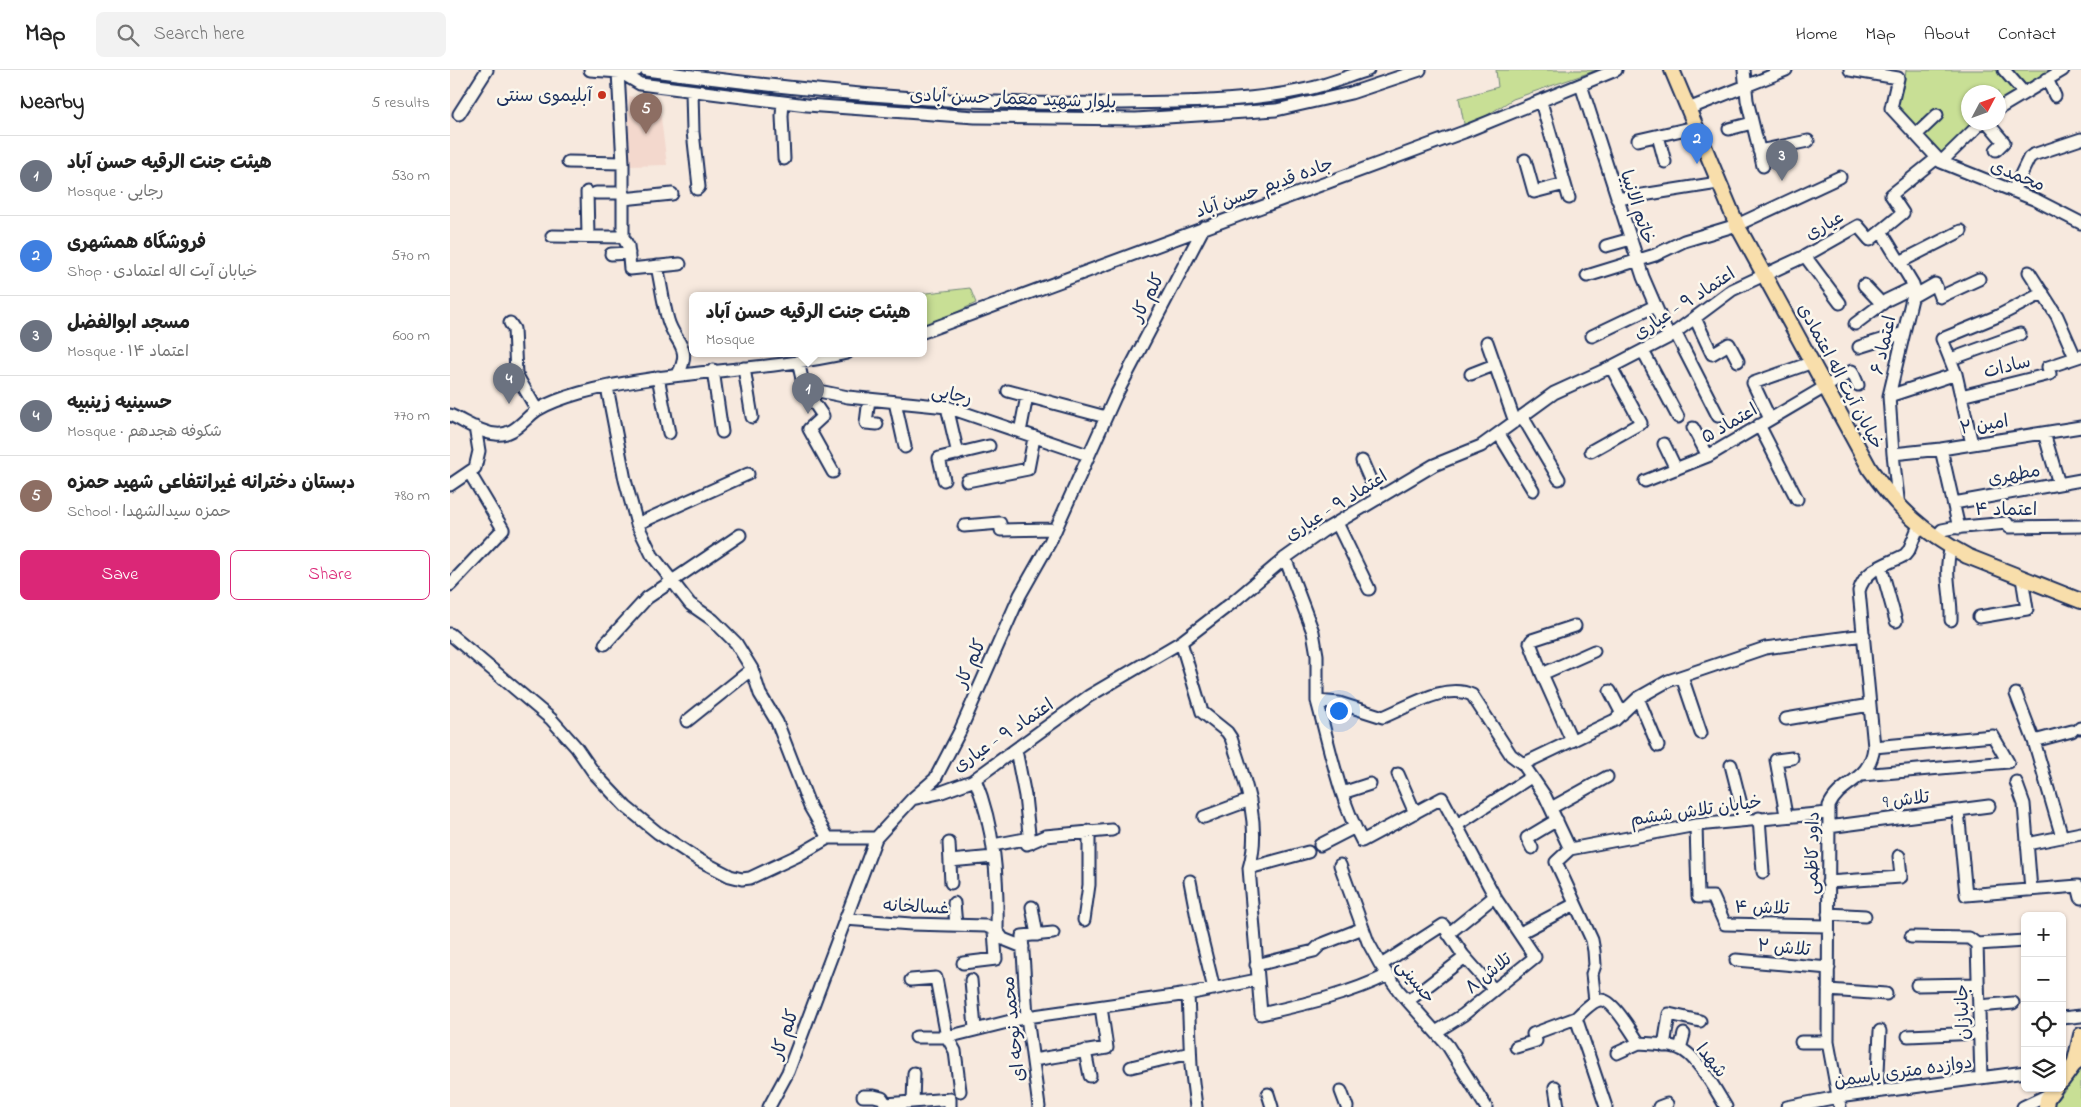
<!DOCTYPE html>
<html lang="en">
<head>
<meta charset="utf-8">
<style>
	body { margin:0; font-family:"Indie Flower","Playpen Sans Arabic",sans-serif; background:#f2f2f2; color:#222 }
	.controls { position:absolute; right:15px; bottom:15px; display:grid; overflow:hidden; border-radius:8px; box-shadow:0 1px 4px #0004 }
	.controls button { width:45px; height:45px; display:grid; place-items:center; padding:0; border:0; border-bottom:1px solid #e0e0e0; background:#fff; color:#222; font:25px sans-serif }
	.compass { position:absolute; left:1511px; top:15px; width:45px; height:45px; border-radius:50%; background:#fff; box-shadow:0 1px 4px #0004; rotate:49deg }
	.you { position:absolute; left:888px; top:640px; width:18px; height:18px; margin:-12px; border:4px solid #fff; border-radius:50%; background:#1a73e8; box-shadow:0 0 0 8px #1a73e833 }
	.badge { display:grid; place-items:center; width:32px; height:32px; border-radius:50%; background:#db2777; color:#fff; font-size:16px; font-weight:700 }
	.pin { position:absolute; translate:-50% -41px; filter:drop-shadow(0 1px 2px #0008) }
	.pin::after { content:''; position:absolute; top:26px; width:18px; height:15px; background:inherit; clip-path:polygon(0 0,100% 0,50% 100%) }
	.popup { position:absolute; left:239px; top:222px; width:238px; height:65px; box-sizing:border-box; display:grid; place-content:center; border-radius:8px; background:#fff; filter:drop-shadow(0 1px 4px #0005); font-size:16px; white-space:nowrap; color:#767676 }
	.popup b { font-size:19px; color:#222 }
	.popup::after { content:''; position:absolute; left:50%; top:100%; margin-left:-10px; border:10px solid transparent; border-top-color:#fff }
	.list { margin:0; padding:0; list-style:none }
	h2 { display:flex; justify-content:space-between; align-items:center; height:65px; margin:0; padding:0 20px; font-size:21px }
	h2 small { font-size:16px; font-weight:400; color:#767676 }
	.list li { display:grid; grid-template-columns:32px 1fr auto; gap:15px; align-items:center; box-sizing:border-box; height:80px; padding:0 20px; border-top:1px solid #e0e0e0 }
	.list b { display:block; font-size:19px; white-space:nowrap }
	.list p { margin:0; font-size:16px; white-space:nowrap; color:#767676 }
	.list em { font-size:16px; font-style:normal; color:#767676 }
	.actions { display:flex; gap:10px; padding:15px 20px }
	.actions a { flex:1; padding:11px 0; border:1px solid #db2777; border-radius:8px; text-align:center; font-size:18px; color:#db2777 }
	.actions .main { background:#db2777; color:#fff }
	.icon { flex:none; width:28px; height:28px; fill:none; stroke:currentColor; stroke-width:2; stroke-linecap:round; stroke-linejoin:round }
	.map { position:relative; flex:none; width:1631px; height:1037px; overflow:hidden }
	header { display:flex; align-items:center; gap:30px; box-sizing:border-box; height:70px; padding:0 25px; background:#fff; border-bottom:1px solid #e0e0e0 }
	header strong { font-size:24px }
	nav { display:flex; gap:28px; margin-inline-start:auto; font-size:18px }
	.search { width:350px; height:45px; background:#f2f2f2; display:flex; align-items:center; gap:12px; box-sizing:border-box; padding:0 18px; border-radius:8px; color:#767676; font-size:19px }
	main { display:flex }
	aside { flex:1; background:#fff }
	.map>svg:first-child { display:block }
	.built { fill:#f3d8cd }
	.green { fill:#c8df95; stroke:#72877a }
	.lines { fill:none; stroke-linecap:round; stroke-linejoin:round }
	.minor-casing { stroke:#1b2f5e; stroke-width:15 }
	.major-casing { stroke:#1b2f5e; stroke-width:18 }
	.minor { stroke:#fbf7ec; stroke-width:11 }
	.major { stroke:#f8deab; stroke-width:14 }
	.poi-dot { fill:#c8321e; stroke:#fbf7ec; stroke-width:2 }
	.labels { text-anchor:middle; stroke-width:5; stroke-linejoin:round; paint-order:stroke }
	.poi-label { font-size:18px; fill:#1b2f5e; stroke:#fbf7ec; text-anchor:end }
	.street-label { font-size:18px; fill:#1b2f5e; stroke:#fbf7ec }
</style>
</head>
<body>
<header>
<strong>Map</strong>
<div class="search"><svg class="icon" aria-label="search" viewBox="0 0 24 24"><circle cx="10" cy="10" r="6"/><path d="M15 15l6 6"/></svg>Search here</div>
<nav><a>Home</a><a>Map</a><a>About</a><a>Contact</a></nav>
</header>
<main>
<aside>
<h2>Nearby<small>5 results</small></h2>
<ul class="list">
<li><span class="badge" style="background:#6b7280">1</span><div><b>هیئت جنت الرقیه حسن آباد</b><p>Mosque · رجایی</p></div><em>530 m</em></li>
<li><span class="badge" style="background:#3f7fe0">2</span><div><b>فروشگاه همشهری</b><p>Shop · خیابان آیت اله اعتمادی</p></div><em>570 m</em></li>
<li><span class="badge" style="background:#6b7280">3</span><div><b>مسجد ابوالفضل</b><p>Mosque · اعتماد ۱۴</p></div><em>600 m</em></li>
<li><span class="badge" style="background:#6b7280">4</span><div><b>حسینیه زینبیه</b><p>Mosque · شکوفه هجدهم</p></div><em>770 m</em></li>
<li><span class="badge" style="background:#8d6e63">5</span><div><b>دبستان دخترانه غیرانتفاعی شهید حمزه</b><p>School · حمزه سیدالشهدا</p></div><em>780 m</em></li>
</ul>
<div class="actions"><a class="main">Save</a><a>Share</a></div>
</aside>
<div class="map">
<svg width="1631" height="1037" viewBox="0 0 1631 1037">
	<rect width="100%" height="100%" fill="#f7e9de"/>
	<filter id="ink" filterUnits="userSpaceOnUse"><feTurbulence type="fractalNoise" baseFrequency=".02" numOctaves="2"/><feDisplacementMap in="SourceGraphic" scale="10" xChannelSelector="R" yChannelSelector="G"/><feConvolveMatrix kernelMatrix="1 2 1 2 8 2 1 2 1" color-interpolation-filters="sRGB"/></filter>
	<g filter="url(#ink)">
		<path class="built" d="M179 26 209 33 217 95 178 96Z"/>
		<path class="green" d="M1046 0H1147L1063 29 1015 59 1009 28 1048 17Z
			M1456 0H1607L1549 36 1548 22H1518V52L1529 53 1494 87 1445 37 1454 16Z
			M520 218 526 233 473 258V225H460Z
			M1631 998V1037H1602Z"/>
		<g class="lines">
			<defs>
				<path id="minor" d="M140 0 170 2 187 0
					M196 0C353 21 503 36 662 33 726 32 794 33 857 19 878 15 898 6 918 0
					M1294 0 1297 30 1313 96
					M1400 0 1448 8 1441 38 1491 92 1586 130 1631 153
					M1554 0 1574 23
					M168 2 173 93V167L178 176 180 199 230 194
					M170 2 190 14 357 35 525 47 686 49 826 40 901 23 970 0
					M1597 9 1605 26
					M1131 15 1193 207 1219 267
					M242 21 243 62 249 117 247 119
					M333 32 332 46 334 89
					M1091 32 1119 128
					M1238 39 1336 0
					M1548 39 1613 0
					M9 44 37 0
					M1537 52 1554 72 1546 80
					M1279 59 1302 53
					M1466 65 1487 45
					M1208 66 1215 92
					M1188 70 1245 57
					M1309 81 1358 71
					M1075 90 1084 122 1115 114
					M118 92 173 93
					M1491 92 1532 52
					M1563 121 1579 88 1583 85 1631 69
					M137 122 138 166
					M146 123H173
					M173 129 222 124
					M1167 129 1268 113
					M1431 161 1463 214 1464 220 1439 326 1443 384 1449 437
					M102 166 173 167
					M1156 176 1181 169
					M161 184 179 183
					M1355 186 1390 233
					M1450 192 1511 161
					M207 196C211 214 213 233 218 250 224 272 243 277 228 304
					M1579 202 1607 246 1625 287
					M1137 206 1205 185 1234 171 1287 155 1390 107
					M1414 215 1432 234
					M1462 227 1485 214 1490 227 1529 209
					M1245 248 1262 284 1279 274 1288 291
					M60 253 64 259 66 304 87 340
					M1405 254 1437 230 1464 217
					M473 262 1014 62 1166 0
					M1225 262 1268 346
					M1142 266 1205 236
					M1037 272 1065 352
					M1409 277 1454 263
					M1193 281 1228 347
					M1501 289 1570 264
					M348 291 354 318 373 346 359 359 383 402
					M294 298 302 347
					M263 300 272 362
					M1021 304 1044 295
					M208 307 219 363
					M157 317 175 410 187 454 202 485 240 534 263 550 286 573 302 599 310 624 327 652 360 737 378 768
					M354 318 398 327 497 337 638 385
					M558 321 656 347
					M1439 326 1506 304
					M1511 326 1600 304 1598 297 1631 286
					M419 329 416 353 427 354
					M445 332 455 377
					M497 337 508 384
					M0 345C14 351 30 363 46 364 64 366 74 349 87 340 100 332 116 327 130 323 218 299 309 303 397 283
					M1072 346 1109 409
					M1320 349 1303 313 1363 292
					M1309 355 1347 429
					M1243 358 1258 386
					M570 362 577 326
					M1594 363 1609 414
					M1049 364 1083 420
					M1214 374 1226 399
					M1522 374 1506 304 1492 269 1548 246 1593 223
					M1491 379 1509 458
					M1141 381 1191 353 1161 297
					M1443 384 1491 379 1631 357
					M912 391 928 428
					M494 410 489 388 539 376
					M517 411 578 399 584 368
					M1195 411 1258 386 1402 301 1408 315
					M0 415 25 398 29 381 25 357
					M1504 433 1631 410
					M887 453 919 519
					M187 454 298 404
					M514 456 550 453 551 460 606 459
					M1485 468 1492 460 1502 458 1557 453 1559 457 1631 456
					M835 488 863 562 867 585V631L889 633 933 647C957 638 995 612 1022 625L1061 685 1073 694 1095 726 1120 779 1106 792 1142 870 1144 881 1145 895 1142 904 1145 931
					M1431 497 1446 551
					M0 515 53 459 19 402
					M1529 547 1577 539 1572 508
					M1501 550C1502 524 1493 504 1501 477
					M0 564 101 649 126 677 144 703 176 737 208 763 249 790 280 806 292 809 300 808 347 786 378 768H426
					M731 572 752 642 777 662 781 668C795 710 812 755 799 798L811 944C855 934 897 925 938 905
					M155 574 197 528 290 465
					M1092 604 1144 581
					M1232 607 1251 663
					M1160 621 1172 644
					M1566 624 1584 671
					M1188 628 1208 676
					M867 631C880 678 889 728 912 771L992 728 1046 829 1085 887 1013 945 986 962
					M1336 649 1420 635
					M237 651 302 599
					M1630 658H1631
					M1122 671 1092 604 1080 573 1082 570 1125 556
					M566 680 575 726 580 773
					M1073 694 1165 650 1188 628 1218 611 1315 578 1414 565
					M1281 695 1295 750
					M948 704 965 743
					M1412 705 1558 692 1543 666 1424 677
					M525 709C545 759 548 809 547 861
					M1566 712 1574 734 1581 820
					M892 723 920 714
					M462 729 489 723 522 711 639 626 731 572 783 532 835 488 873 461 984 395 1031 376 1104 323 1161 297 1219 267 1282 220 1355 186 1408 156 1420 170 1453 143 1441 125 1487 88
					M1101 738 1157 707
					M1508 740 1516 825 1628 816 1631 828
					M1336 745 1326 690 1342 688
					M754 747 800 730
					M1309 748 1313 802
					M1007 755 1081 707
					M1246 755 1248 827H1263L1275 854 1378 856
					M1378 757 1539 736
					M1612 767 1584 671 1622 661
					M499 773 501 813
					M1577 774 1631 763
					M543 775 575 769 577 774 595 766 662 760
					M870 775 905 757
					M1082 778 1077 768 1107 750
					M1120 779 1246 755 1378 743
					M500 791 544 787
					M890 795 918 872 930 894 949 921 998 976 1036 1037
					M799 798 858 782
					M740 811 748 853 764 919
					M1378 812 1451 807 1449 786
					M504 833 506 855
					M582 837 587 865
					M1378 844 1415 846
					M395 849 461 854 536 856 547 861 553 869 573 877
					M634 850 639 815V761
					M1070 863 1125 834
					M998 864 1045 826
					M1461 867 1519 868 1527 874 1575 871
					M1527 874 1531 1008
					M1286 890 1379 898
					M513 893 546 889 544 860
					M806 895 864 881 870 875 913 858
					M931 895 993 855 1013 885 1044 920
					M461 910 486 908 497 967 505 981 510 1021
					M521 910 525 959
					M1467 915 1528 914
					M1378 920 1436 924
					M738 924 741 996 746 1037
					M958 931 1015 887
					M1529 936 1563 933
					M1126 948C1132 942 1143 930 1151 930 1163 929 1182 963 1189 973 1202 974 1216 974 1228 978 1246 983 1266 1021 1276 1037
					M1612 948 1631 946
					M1458 966 1530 963
					M466 967H497L577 947 738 924 807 910
					M1351 972H1378
					M1214 976 1219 944 1250 951
					M1066 977 1086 971 1083 964 1126 948 1156 1037
					M1230 979 1234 964
					M635 981 640 1006
					M1167 983 1189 973
					M583 990 657 978 651 937
					M681 997 740 983
					M1105 1017 1108 1037
					M891 1021 897 1037
					M1427 1022 1430 961
					M818 1024 822 1037
					M413 1026H424L432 1028 436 1034
					M463 1032 464 1003
					M319 1037 338 1002 426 768 462 729 485 709 510 661 570 525 600 472 665 327 754 157
					M436 1037V1034L500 1029V1037
					M589 1037 577 947 572 866 603 863
					M1209 1037 1217 1034
					M1337 1037 1388 1027 1575 1002
					M1390 1037 1378 972 1379 736C1391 710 1420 712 1424 677L1409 521C1415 499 1435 495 1455 485L1459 480 1469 455
					M1573 1037 1600 1024"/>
				<path id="major" d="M1222 0 1287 155 1420 399C1448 439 1474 463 1517 486L1631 531
					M1624 995 1631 965
					M1612 1011 1625 993 1630 989
					M1596 1037 1597 1029 1605 1018"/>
			</defs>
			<use href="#minor" class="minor-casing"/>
			<use href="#major" class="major-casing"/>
			<use href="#minor" class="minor"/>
			<use href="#major" class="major"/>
		</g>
	</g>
	<circle class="poi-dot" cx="152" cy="25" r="5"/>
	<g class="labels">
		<g class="poi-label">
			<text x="142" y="31">آبلیموی سنتی</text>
		</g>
		<g class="street-label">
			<text transform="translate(563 28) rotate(2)" y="6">بلوار شهید معمار حسن آبادی</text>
			<text transform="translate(1568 105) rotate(22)" y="6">محمدی</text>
			<text transform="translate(814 117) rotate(-20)" y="6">جاده قدیم حسن آباد</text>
			<text transform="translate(1188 137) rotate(72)" y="6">خاتم الانبیا</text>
			<text transform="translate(1374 155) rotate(-29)" y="6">عیاری</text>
			<text transform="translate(697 227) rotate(-62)" y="6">کلم کار</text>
			<text transform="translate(1234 233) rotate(-33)" y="6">اعتماد ۹ - عیاری</text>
			<text transform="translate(1433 275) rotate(-77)" y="6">اعتماد ۶</text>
			<text transform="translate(1557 296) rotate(-14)" y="6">سادات</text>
			<text transform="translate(1391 306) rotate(62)" y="6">خیابان آیت اله اعتمادی</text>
			<text transform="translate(502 324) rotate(12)" y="6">رجایی</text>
			<text transform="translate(1279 353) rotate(-30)" y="6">اعتماد ۵</text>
			<text transform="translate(1534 354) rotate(-9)" y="6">امین ۲</text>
			<text transform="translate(1564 404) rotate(-10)" y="6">مطهری</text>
			<text transform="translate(886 435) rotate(-32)" y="6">اعتماد ۹ - عیاری</text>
			<text x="1556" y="445">اعتماد ۴</text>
			<text transform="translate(520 593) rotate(-66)" y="6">کلم کار</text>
			<text transform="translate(553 665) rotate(-34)" y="6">اعتماد ۹ - عیاری</text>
			<text transform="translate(1456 729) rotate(-7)" y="6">تلاش 9</text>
			<text transform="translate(1246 740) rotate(-8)" y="6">خیابان تلاش ششم</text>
			<text transform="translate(1362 783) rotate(-89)" y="6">داود کاظمی</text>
			<text transform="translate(466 836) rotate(3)" y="6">غسالخانه</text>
			<text transform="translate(1312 837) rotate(1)" y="6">تلاش ۴</text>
			<text transform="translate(1334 877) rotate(5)" y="6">تلاش ۲</text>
			<text transform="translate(1038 903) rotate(-39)" y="6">تلاش ۸</text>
			<text transform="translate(966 911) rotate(51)" y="6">حسینی</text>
			<text transform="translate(1512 942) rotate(-92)" y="6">جانبازان</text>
			<text transform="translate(563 959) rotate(-96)" y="6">محمد نوحه ای</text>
			<text transform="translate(334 964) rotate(-70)" y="6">کلم کار</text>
			<text transform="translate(1262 990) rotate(51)" y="6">شهدا</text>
			<text transform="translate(1453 1001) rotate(-8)" y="6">دوازده متری یاسمن</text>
		</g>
	</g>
</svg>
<div class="controls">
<button>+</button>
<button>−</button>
<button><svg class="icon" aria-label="locate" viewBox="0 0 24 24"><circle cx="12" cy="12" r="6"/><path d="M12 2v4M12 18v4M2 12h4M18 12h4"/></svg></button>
<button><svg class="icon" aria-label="layers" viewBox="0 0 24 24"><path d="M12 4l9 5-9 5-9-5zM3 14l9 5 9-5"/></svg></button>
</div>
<svg class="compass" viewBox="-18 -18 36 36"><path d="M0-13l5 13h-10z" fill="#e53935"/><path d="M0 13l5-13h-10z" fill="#767676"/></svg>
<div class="you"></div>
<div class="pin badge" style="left:358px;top:344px;background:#6b7280">1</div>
<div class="popup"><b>هیئت جنت الرقیه حسن آباد</b>Mosque</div>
<div class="pin badge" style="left:1247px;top:94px;background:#3f7fe0">2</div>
<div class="pin badge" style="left:1332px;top:111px;background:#6b7280">3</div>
<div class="pin badge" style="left:59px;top:334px;background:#6b7280">4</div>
<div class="pin badge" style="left:196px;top:64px;background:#8d6e63">5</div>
</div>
</main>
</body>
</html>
